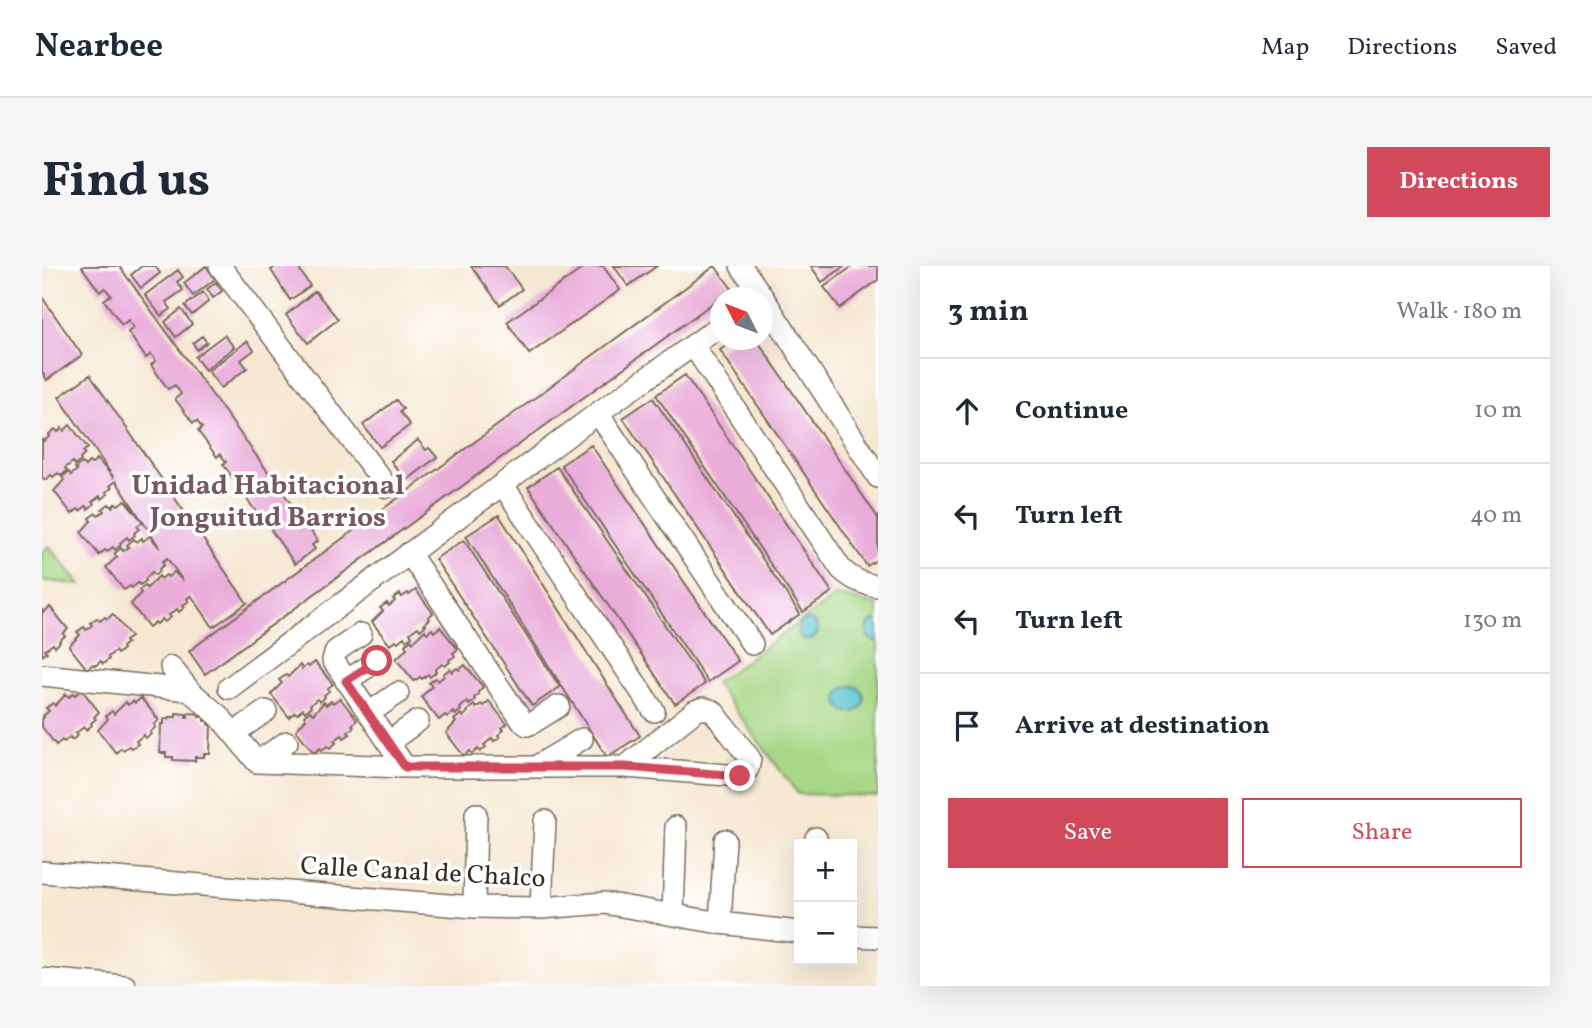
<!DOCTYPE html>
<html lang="en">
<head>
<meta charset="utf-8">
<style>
	body { margin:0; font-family:Vollkorn,serif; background:#f6f6f7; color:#1f2937 }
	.controls { position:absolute; right:21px; bottom:21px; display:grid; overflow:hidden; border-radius:0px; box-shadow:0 7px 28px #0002 }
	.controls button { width:63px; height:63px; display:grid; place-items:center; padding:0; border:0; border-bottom:2px solid #e0e1e3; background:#fff; color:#1f2937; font:35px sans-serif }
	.compass { position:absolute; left:668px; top:21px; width:63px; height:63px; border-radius:50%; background:#fff; box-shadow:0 7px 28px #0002; rotate:312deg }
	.stop { position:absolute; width:21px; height:21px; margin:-16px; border:5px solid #d1495b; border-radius:50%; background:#fff }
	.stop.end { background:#d1495b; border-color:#fff; box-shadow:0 2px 7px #0008 }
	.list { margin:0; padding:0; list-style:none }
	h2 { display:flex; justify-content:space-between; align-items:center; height:91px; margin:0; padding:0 28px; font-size:30px }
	h2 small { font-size:23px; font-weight:400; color:#747a83 }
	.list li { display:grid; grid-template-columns:46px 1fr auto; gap:21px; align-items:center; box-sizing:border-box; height:105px; padding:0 28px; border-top:2px solid #e0e1e3 }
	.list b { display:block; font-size:26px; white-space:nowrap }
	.list em { font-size:23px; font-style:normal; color:#747a83 }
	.actions { display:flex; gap:14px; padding:21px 28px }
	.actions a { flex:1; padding:16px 0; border:2px solid #d1495b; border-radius:0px; text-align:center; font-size:24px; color:#d1495b }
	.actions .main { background:#d1495b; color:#fff }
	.icon { flex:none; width:38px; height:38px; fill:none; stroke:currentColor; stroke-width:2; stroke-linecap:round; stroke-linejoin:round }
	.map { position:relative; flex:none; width:836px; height:720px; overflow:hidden; border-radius:0px }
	header { display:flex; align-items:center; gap:42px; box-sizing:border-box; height:98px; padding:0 35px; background:#fff; border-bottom:2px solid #e0e1e3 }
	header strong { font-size:33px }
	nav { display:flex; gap:38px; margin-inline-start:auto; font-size:24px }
	.intro { display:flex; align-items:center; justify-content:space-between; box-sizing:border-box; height:168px; padding:0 42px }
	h1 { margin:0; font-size:49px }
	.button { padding:18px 32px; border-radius:0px; background:#d1495b; color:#fff; font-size:24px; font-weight:700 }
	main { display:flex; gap:42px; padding:0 42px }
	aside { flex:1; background:#fff; border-radius:0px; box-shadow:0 7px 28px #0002 }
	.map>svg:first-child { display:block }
	.green { fill:#a7d887; stroke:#718152; stroke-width:2 }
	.water { fill:#5dc8d6; stroke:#4c797a; stroke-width:2 }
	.building { fill:#eaadda }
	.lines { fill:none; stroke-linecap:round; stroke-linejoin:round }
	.minor-casing { stroke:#7c6c5d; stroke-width:24 }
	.minor { stroke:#fff; stroke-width:21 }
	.route { stroke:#d1495b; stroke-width:9 }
	.labels { text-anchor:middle; stroke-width:7; stroke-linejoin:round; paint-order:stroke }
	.street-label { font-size:26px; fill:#3b2a1e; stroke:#fff }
	.neighbourhood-label { font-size:28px; font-weight:bold; fill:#785860; stroke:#fff }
</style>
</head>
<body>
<header>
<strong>Nearbee</strong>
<nav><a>Map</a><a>Directions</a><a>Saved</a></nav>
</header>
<div class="intro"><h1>Find us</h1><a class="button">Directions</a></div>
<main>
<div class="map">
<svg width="836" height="720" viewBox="0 0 836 720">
	<rect width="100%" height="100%" fill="#fff"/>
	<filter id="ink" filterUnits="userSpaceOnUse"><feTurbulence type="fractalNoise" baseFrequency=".0143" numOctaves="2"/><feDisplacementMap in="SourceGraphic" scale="14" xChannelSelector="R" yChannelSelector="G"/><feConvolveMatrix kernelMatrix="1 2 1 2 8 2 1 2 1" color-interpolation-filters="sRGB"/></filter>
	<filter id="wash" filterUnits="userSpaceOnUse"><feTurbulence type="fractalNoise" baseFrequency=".00686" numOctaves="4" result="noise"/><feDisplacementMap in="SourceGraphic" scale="28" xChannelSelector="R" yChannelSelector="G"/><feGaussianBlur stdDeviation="1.57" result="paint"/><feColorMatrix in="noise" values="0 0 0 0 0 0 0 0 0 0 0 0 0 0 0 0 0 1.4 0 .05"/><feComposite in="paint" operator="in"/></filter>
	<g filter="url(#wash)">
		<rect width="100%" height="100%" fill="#f5e7d1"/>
		<path class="green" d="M7 280 39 319 0 314V285Z
			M795 329 836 340V530L756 528 673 417Z"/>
		<path class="water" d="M756 364a10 10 0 1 1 20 0a10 10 0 1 1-20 0Z
			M836 354V376C825 375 821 364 829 356Z
			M796 433a13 13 0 1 1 26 0a13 13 0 1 1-26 0Z"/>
		<g id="blocks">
			<path class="building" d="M42 0H77L276 275 270 279 273 283 253 298 229 264 234 261 225 248 219 253 203 230 207 227 201 220 198 222 181 198 184 196 178 188 175 191 156 165 160 162 155 155 151 157 133 133 139 128 133 119 126 123 109 99 114 95 109 88 104 92 86 66 92 62 86 54 80 59 62 34 69 29 63 22 58 26 40 1Z
				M100 0H113L118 7 99 22 89 9Z
				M164 0 173 13 151 30 142 17Z
				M235 0H255L268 20 248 34 229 4Z
				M429 0H463L480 23 458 39Z
				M544 0H561L578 24 487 88 465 56Z
				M572 0H615L586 20Z
				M673 0 690 23 163 408 147 385Z
				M769 0H803L780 16Z
				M811 0H836V14L798 42 782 21Z
				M136 4 141 11 135 16 141 24 124 36 129 43 119 50 103 29Z
				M174 16 180 25 171 32 165 23Z
				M273 25 296 53 266 77 244 49Z
				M161 26 167 35 150 49 143 40Z
				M0 31 40 89 5 114 0 106Z
				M139 43 150 58 134 71 123 56Z
				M182 69 192 81 163 104 153 91Z
				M160 70 165 76 155 84 151 77Z
				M693 74H715L836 252V293L825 300 678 84Z
				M205 75 212 84 199 94 205 102 179 122 166 105Z
				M48 109 205 337 171 361 149 329 145 333 147 335 141 339 143 341 137 346 135 343 127 349 129 351 123 356 120 353 115 358 113 356 107 361 89 338 99 327 97 324 103 319 105 322 117 310 119 313 124 309 126 311 132 306 141 315 125 292 120 296 122 299 117 303 118 305 113 309 110 306 103 313 104 315 98 319 96 317 90 322 88 320 82 324 64 301 75 291 72 288 79 282 81 285 87 281 85 279 92 273 95 276 100 272 101 275 108 270 118 282 74 215 68 220 70 222 64 226 66 228 60 233 58 230 50 236 52 238 46 243 44 240 38 245 36 243 30 248 12 225 22 214 20 211 27 206 29 209 35 204 33 202 40 197 43 200 47 196 49 198 55 193 72 212 17 131Z
				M643 109 790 326 761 346 614 129Z
				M611 132 758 348 728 369 581 152Z
				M354 134 361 143 358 146 368 159 338 181 321 159Z
				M28 159 46 182 41 186 43 188 38 193 39 195 33 199 31 196 23 202 25 205 19 210 16 207 11 211 9 209 3 214 0 211V173L2 175 8 170 6 169 13 163 16 166 20 162 22 165Z
				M376 174 384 184 387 182 395 191 364 215 349 195Z
				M549 179 696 395 666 416 519 199Z
				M515 201 663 418 633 438 486 221Z
				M83 234 101 256 95 260 97 263 92 267 93 269 87 274 85 271 78 277 79 279 73 284 71 281 65 286 63 284 57 289 39 266 49 255 47 252 54 247 56 249 62 245 60 243 67 238 70 241 74 237 76 239Z
				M457 249 598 470 565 491 424 270Z
				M422 274 518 421 490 440 393 293Z
				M374 324 391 347 386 351 388 353 382 358 384 359 378 364 376 361 368 367 370 370 364 374 362 371 356 376 354 374 348 379 330 356 341 345 338 342 345 337 347 340 353 335 351 333 358 328 360 331 366 327 367 329Z
				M8 341 26 363 21 368 23 370 17 375 18 376 13 381 11 378 3 384 5 386 0 390V344L2 346Z
				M71 348 89 371 83 375 85 377 80 381 81 383 75 388 73 385 66 391 67 393 61 398 59 395 53 400 51 398 45 403 27 380 38 369 35 366 42 361 44 364 50 359 48 357 55 352 58 355 63 351 65 353Z
				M398 361 416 383 411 387 413 390 407 394 408 396 403 400 400 398 393 404 394 406 388 411 386 408 380 413 378 411 372 415 354 393 365 382 363 379 369 373 371 376 383 364 385 367 390 363 392 366Z
				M273 396 291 418 286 422 287 425 282 429 283 431 278 436 275 433 268 439 269 441 263 446 261 443 255 448 253 446 247 451 229 428 240 417 237 414 244 409 246 411 258 399 260 403 265 399 267 401Z
				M423 399 441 421 436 426 437 428 432 432 433 434 427 439 425 436 418 442 419 444 413 449 411 446 405 451 403 449 397 454 379 431 390 420 387 417 394 412 396 415 402 410 401 408 408 403 410 406 415 402 417 404Z
				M40 424 57 446 52 451 54 453 49 457 50 459 44 464 42 461 34 467 36 469 30 474 28 471 22 476 20 474 14 479 0 461V453L2 451 1 450 7 445 4 442 11 437 13 440 24 428 27 431 32 427 33 429Z
				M99 432 117 454 112 459 114 461 108 466 109 468 104 472 102 469 94 475 96 478 89 482 87 480 81 484 79 482 74 487 56 464 66 453 64 450 70 445 72 448 84 436 86 439 91 435 93 437Z
				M298 432 315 454 310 459 312 461 306 466 308 468 302 472 300 469 292 475 294 477 288 482 286 480 279 484 278 482 272 487 254 464 264 453 262 450 268 445 271 448 282 436 284 439 289 435 291 437Z
				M447 435 465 458 460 462 462 464 456 469 458 471 452 475 450 472 442 479 444 481 438 486 436 483 430 488 428 485 422 490 404 467 414 456 412 454 419 448 421 451 426 446 425 445 432 439 434 442 439 438 441 440Z
				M134 447 144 448V451H146V447L158 448 157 451H162V455H167V459H169L168 488H162V491H153V495L131 494V491H124V487H118L119 458H122V453H127V451H134Z"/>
		</g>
	</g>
	<g filter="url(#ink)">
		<use href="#blocks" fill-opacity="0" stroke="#7c6c5d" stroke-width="2"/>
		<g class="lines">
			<defs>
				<path id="minor" d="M178 0 345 221
					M699 0 720 30 836 211
					M651 79 799 303C811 314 821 318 836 320
					M556 147 710 378
					M461 219 612 445
					M367 287 480 455 485 459 490 457 517 440
					M319 368 294 385 291 394 363 501
					M129 401 147 424
					M0 409 147 424 177 450 215 496 363 501H583L698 510 706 503 708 493 671 445 661 442 653 445 583 501
					M304 415 335 395
					M187 422 556 147 678 60
					M327 447 356 427
					M192 467 224 445
					M347 476 376 455
					M215 496 245 476
					M495 500 540 473
					M774 572 775 578
					M0 606 432 641 499 642 562 637 678 657 757 666
					M432 641 434 548
					M499 642 503 555
					M631 648 634 561
					M678 657 683 574
					M810 670 836 671
					M0 713 83 720"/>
			</defs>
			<use href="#minor" class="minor-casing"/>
			<use href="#minor" class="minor"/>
		</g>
	</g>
	<g class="lines" filter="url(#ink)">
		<path class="route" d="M335 395 304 415 363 501H583L698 510"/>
	</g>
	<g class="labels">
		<g class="street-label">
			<text transform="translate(381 605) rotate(3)" y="9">Calle Canal de Chalco</text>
		</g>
		<g class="neighbourhood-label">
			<text x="226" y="228">Unidad Habitacional<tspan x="226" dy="32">Jonguitud Barrios</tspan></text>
		</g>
	</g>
</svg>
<div class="controls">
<button>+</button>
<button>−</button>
</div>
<svg class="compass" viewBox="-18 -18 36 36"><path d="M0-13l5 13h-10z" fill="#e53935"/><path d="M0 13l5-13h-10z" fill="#747a83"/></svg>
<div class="stop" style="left:335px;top:395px"></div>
<div class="stop end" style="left:698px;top:510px"></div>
</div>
<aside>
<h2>3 min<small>Walk · 180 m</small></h2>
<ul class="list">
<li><svg class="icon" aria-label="ahead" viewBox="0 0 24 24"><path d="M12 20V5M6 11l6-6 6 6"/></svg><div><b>Continue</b></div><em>10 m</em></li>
<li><svg class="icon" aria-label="left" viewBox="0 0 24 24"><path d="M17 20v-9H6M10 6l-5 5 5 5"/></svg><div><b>Turn left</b></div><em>40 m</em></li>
<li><svg class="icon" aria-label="left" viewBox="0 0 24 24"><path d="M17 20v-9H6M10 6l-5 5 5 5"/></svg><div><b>Turn left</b></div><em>130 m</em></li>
<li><svg class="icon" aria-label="arrive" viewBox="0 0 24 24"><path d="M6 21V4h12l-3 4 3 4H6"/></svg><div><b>Arrive at destination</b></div></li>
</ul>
<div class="actions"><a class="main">Save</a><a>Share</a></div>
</aside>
</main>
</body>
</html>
